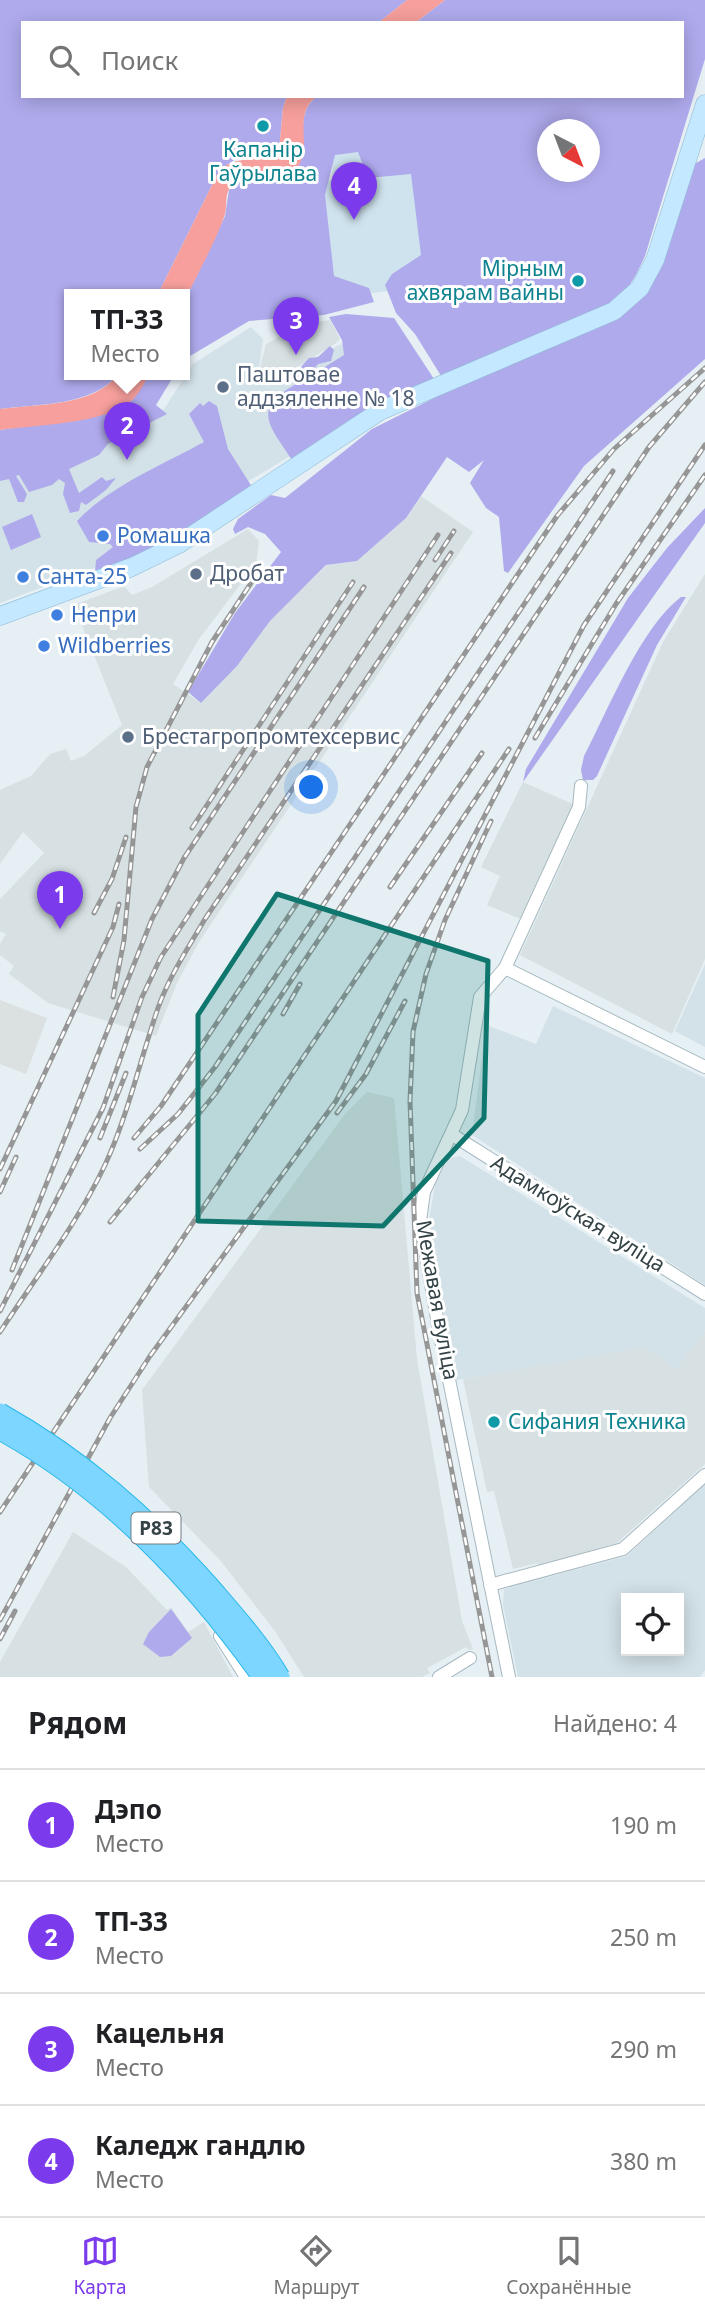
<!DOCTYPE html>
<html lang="ru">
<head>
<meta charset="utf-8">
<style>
	body { margin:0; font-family:"Noto Sans",sans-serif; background:#f2f2f2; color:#202124 }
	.controls { position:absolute; right:21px; bottom:21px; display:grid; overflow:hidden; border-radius:0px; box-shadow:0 4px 18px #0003 }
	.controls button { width:63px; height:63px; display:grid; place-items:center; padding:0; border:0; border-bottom:2px solid #e0e0e0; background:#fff; color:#202124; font:35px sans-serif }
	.compass { position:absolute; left:537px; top:119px; width:63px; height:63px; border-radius:50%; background:#fff; box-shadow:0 4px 18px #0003; rotate:138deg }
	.you { position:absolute; left:312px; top:788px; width:24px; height:24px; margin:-18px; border:5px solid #fff; border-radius:50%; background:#1a73e8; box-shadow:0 0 0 10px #1a73e833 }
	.badge { display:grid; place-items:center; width:46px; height:46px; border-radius:50%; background:#7c3aed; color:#fff; font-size:23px; font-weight:700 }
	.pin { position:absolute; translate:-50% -58px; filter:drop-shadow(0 2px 4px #0008) }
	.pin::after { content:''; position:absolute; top:37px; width:24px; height:21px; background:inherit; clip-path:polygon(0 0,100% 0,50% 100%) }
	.popup { position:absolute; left:64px; top:289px; width:126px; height:91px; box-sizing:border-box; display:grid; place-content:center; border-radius:0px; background:#fff; filter:drop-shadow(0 2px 5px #0005); font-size:23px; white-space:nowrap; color:#757577 }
	.popup b { font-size:26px; color:#202124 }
	.popup::after { content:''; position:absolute; left:50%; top:100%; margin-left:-14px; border:14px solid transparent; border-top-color:#fff }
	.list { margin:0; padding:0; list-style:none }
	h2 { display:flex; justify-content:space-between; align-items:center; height:91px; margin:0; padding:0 28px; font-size:30px }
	h2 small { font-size:23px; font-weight:400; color:#757577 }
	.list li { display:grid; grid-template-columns:46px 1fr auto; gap:21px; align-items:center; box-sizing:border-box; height:112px; padding:0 28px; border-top:2px solid #e0e0e0 }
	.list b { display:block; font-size:26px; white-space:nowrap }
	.list p { margin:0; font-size:23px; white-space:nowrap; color:#757577 }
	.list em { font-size:23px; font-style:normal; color:#757577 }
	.icon { flex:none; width:38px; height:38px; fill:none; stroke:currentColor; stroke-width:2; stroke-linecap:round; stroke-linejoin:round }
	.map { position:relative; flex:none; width:705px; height:1677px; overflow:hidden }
	.search { position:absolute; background:#fff; box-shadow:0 4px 18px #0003; left:21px; right:21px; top:21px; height:77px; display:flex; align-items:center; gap:18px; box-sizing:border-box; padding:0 24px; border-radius:0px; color:#757577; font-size:26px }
	.sheet { height:539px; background:#fff }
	nav { display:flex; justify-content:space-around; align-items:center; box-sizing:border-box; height:98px; border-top:2px solid #e0e0e0; background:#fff; font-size:19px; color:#757577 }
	nav a { display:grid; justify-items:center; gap:4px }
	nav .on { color:#7c3aed }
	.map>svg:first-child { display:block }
	.residential { fill:#d3e2e8; fill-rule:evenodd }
	.industrial { fill:#d7e1e3 }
	.education { fill:#cee3ee }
	.green { fill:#afaaec; fill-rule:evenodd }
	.parking { fill:#dbe0e1 }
	.water { fill:#f69f9c }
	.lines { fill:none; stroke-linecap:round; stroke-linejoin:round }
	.minor-casing { stroke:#a7b9c0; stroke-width:14 }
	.secondary-casing { stroke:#8fbbd4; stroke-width:19 }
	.minor { stroke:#fff; stroke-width:12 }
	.secondary { stroke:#c4e8ff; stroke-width:18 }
	.rail-casing { stroke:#969696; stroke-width:5 }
	.rail { stroke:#fff; stroke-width:2.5; stroke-dasharray:8; stroke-linecap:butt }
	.trunk-bridge-casing { stroke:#29b8ea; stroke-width:21; stroke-linecap:butt }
	.trunk-bridge { stroke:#7cd6ff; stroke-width:19 }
	.marked { fill:#0f766e; fill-opacity:0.2; stroke:#0f766e; stroke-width:5; stroke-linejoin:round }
	.culture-dot { fill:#0f9aa8; stroke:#fff; stroke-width:2.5 }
	.service-dot { fill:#5c6f8a; stroke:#fff; stroke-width:2.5 }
	.shop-dot { fill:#3f7fe0; stroke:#fff; stroke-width:2.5 }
	.labels { text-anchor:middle; stroke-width:6; stroke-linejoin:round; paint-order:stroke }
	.shield { fill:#fff; stroke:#717b7e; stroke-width:2 }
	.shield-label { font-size:19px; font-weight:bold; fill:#344347 }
	.culture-label { font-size:21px; fill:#0d838f; stroke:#fff }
	.service-label { font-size:21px; fill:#4e5e75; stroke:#fff; text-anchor:start }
	.shop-label { font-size:21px; fill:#366cbe; stroke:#fff; text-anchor:start }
	.street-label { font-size:21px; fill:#344347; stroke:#fff }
</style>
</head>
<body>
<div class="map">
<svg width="705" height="1677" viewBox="0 0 705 1677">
	<rect width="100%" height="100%" fill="#e5eff4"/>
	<path class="residential" d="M251 327 263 339 258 374 267 387 339 345 403 333 292 455 118 559 0 603V451L103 444 164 409 193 364Z
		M705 964V1047L675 1031Z
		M553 1006 705 1078V1285L472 1135 486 1025 536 1044Z
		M460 1156 705 1308V1330L677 1369 528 1368 456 1380 428 1225 436 1180 446 1159Z
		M705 1484V1670L700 1677H518L503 1605 504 1589 627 1556ZM679 1598V1651H626V1598Z"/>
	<path class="industrial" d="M330 320 340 339 336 343 267 386 259 372 266 344 302 324Z
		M421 496 473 532 199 942 177 983 156 1036 48 1003 9 974 14 966 0 955V944L6 934 0 931V899L44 853 23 832 0 864V790L31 776 50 754 66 749 71 761 84 756 122 725 74 605 124 586 132 595 152 587 248 529 259 541 256 564 199 639 173 684 201 703 237 666 270 621 327 565 357 561 406 518Z
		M705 574V959L672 1034 520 955 663 642Z
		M523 782 575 805 523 920 487 905 500 876 481 867Z
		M367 1092 394 1098 417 1359 462 1621 473 1649 469 1650 466 1647 427 1668 430 1673 422 1677H304L275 1631 220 1560 149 1487 142 1390 345 1114Z
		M705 1330V1464L617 1543 538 1566 537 1563 513 1569 494 1491 487 1492 463 1379 645 1347 677 1369Z
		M73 1532 126 1567 167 1610 171 1607 188 1632 204 1622 233 1677H0V1662Z"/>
	<path class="education" d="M359 96 455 220 403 289 357 295 239 273 275 190 333 180 330 131Z"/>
	<path class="green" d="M0 0H407L378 23H23V96H287L283 108 279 150 274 154 234 160 219 171 158 294H69V374H118C94 406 37 404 0 409Z
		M445 0H705V59L645 256C639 269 633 283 623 293 591 326 488 360 443 379L415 334 396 313 385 285 392 274 421 255 411 174 368 178 358 152 335 155 325 195 334 276 369 288 374 302 324 315 249 321 185 359V300L225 216 229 190 242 180 272 178 295 171C313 147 291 117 317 96H682V23H415ZM548 130H590V172H548Z
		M705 158V359L584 466 508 573 504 571 499 517 486 508 470 483 484 460 469 472 447 457 406 518 357 561 326 565 270 621 237 666 201 703 188 692 235 613 281 552 265 534 248 527 235 534 233 529 238 519 271 495 285 498 372 429 446 392 602 326 633 305 689 167Z
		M346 314 394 318 436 382 292 460C269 424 251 410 296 384L288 375 291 369 300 368 309 358 318 357 330 346 334 350 331 361 318 364 307 378 344 355 342 340 329 317Z
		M149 374H175L156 405 167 414 108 444 99 455 69 469 79 493 102 477 106 481 116 478 106 490 86 505 81 502 79 511 70 513 63 494 65 483 59 479 52 485 29 492 19 475 16 476 27 494 24 502H18L9 479 0 481V430L109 413 132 400Z
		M209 401 217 406 228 449 254 490 146 556 95 572 96 560 113 547 110 544 89 542 77 521C110 486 162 465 204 442L189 414 200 403 203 406Z
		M705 508V523L523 782 526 769 628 598 667 548Z
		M32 514 41 537 11 550 2 527Z
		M681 597H686L657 645 597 776 593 780H583L581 770 584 756C608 710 641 627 681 597Z
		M171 1609 192 1638 171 1656 160 1657 143 1644 149 1632Z"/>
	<path class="parking" d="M0 1000 47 1018 26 1074 0 1064Z"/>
	<path class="water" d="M407 0H445L415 23H378Z
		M287 96H317C292 115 312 142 299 165 287 189 253 170 235 183 222 192 229 205 224 217 214 245 198 273 185 300V294H158L219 171C236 153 261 164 279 150L283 108Z
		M118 374H149C143 386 137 398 126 405 96 424 35 425 0 430V409C36 404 95 407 118 374Z"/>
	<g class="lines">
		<defs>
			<path id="minor" d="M505 968 705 1067
				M451 1134 705 1294
				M490 1585 623 1549 705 1475
				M220 1636 246 1677
				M439 1677 470 1658
				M509 1677 439 1330 420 1221 424 1192 462 1110 480 997 505 968 579 807 581 786"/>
			<path id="secondary" d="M0 616 132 567 179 544 380 411 614 311 640 288 655 260 705 104"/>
		</defs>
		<use href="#minor" class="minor-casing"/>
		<use href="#secondary" class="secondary-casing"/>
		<use href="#minor" class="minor"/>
		<use href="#secondary" class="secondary"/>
		<defs>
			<path id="rail" d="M435 560 454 531
				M535 738 616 604 705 475
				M491 821 445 920 426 974 413 1032 410 1101 417 1293 492 1677
				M192 828 353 582
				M390 887 482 753
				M94 913 112 879 126 837
				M113 997 124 940 136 807 147 767 212 642 261 568
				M283 1014 300 984
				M337 1113 366 1074 405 1001
				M100 1138 126 1073
				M134 1138 161 1106 557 516 614 449 705 368
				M140 1149 178 1114 215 1067 613 471
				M0 1169 113 927 119 904
				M0 1192 16 1157
				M110 1222 215 1094 649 447 705 382
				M12 1270 152 919 184 858 364 587
				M0 1311 103 1108 142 997 161 957 438 535
				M0 1332C36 1277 77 1224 105 1165 128 1115 140 1060 158 1008 169 977 188 948 205 919L451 553
				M0 1512 509 749
				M0 1620 110 1418 150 1356 336 1101 584 625 705 445
				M0 1639 15 1611"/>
		</defs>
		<use href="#rail" class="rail-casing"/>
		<use href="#rail" class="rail"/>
		<defs>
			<path id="trunk-bridge" d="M0 1413C82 1459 149 1518 212 1589 236 1617 261 1645 280 1677
				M0 1430C107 1489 191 1578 262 1677"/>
		</defs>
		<use href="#trunk-bridge" class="trunk-bridge-casing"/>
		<use href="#trunk-bridge" class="trunk-bridge"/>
	</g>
	<path class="marked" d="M277 894 488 961 484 1118 383 1226 198 1221V1015Z"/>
	<g class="culture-dot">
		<circle cx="263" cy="126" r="7"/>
		<circle cx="578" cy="281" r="7"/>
		<circle cx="494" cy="1422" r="7"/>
	</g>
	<g class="service-dot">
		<circle cx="223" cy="387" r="7"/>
		<circle cx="196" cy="574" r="7"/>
		<circle cx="128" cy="737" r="7"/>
	</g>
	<g class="shop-dot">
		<circle cx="103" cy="536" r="7"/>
		<circle cx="23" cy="577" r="7"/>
		<circle cx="57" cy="615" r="7"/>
		<circle cx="44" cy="646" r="7"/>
	</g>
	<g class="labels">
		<rect class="shield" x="131.5" y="1512.5" width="49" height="31" rx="5"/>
		<g class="shield-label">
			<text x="156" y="1535">Р83</text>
		</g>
		<g class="culture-label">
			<text x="263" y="157">Капанір<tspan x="263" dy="24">Гаўрылава</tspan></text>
			<text x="564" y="276" text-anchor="end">Мірным<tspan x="564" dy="24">ахвярам вайны</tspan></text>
			<text x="508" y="1429" text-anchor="start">Сифания Техника</text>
		</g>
		<g class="service-label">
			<text x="237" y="382">Паштовае<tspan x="237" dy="24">аддзяленне № 18</tspan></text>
			<text x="210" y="581">Дробат</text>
			<text x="142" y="744">Брестагропромтехсервис</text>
		</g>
		<g class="shop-label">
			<text x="117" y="543">Ромашка</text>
			<text x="37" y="584">Санта-25</text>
			<text x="71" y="622">Непри</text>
			<text x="58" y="653">Wildberries</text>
		</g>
		<g class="street-label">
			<text transform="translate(578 1214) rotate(32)" y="7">Адамкоўская вуліца</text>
			<text transform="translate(437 1300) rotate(80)" y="7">Межавая вуліца</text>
		</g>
	</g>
</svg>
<div class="controls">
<button><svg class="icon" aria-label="locate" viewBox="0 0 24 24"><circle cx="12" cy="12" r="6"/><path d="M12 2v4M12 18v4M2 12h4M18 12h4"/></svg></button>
</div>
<svg class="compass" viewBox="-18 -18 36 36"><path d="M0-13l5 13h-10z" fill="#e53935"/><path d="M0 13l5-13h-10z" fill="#757577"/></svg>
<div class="you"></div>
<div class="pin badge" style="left:60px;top:929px">1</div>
<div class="pin badge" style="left:127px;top:460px">2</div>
<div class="popup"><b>ТП-33</b>Место</div>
<div class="pin badge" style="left:296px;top:355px">3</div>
<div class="pin badge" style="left:354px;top:220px">4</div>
<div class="search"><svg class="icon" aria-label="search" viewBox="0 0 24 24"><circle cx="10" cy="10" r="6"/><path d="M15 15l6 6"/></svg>Поиск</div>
</div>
<section class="sheet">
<h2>Рядом<small>Найдено: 4</small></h2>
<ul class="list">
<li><span class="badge">1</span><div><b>Дэпо</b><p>Место</p></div><em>190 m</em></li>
<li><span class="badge">2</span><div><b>ТП-33</b><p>Место</p></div><em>250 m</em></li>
<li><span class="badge">3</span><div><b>Кацельня</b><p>Место</p></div><em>290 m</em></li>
<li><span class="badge">4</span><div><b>Каледж гандлю</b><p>Место</p></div><em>380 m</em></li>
</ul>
</section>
<nav>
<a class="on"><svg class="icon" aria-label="map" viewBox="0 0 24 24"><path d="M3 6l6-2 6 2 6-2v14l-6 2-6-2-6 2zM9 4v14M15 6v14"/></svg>Карта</a>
<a><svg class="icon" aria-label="directions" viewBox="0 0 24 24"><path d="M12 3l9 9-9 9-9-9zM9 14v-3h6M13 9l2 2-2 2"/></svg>Маршрут</a>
<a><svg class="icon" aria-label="saved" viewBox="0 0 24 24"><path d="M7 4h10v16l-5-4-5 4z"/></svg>Сохранённые</a>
</nav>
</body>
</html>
